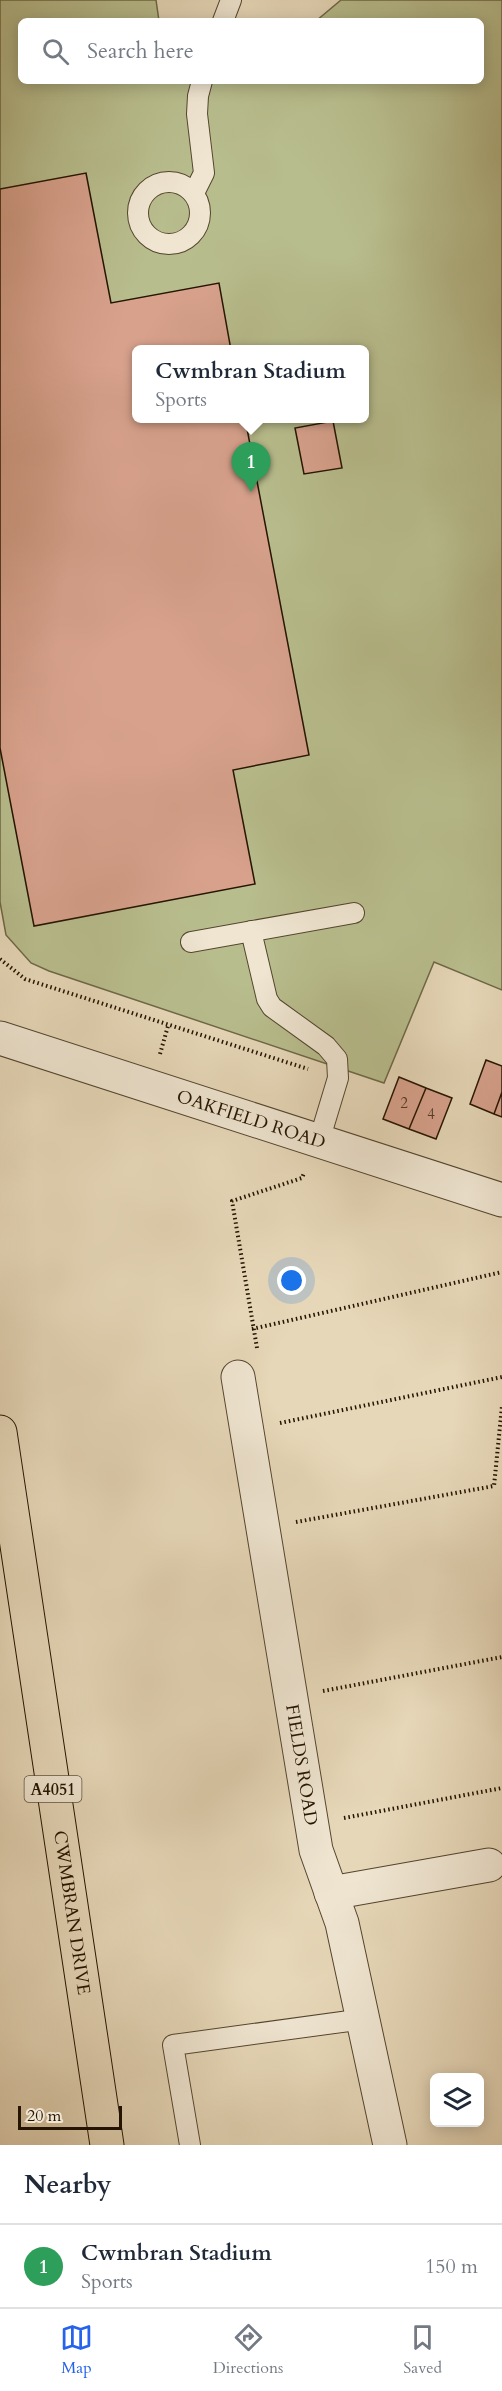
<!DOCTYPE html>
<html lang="en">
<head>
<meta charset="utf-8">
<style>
	body { margin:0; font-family:Cardo,serif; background:#f6f6f7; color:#1f2937 }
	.controls { position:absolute; right:18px; bottom:18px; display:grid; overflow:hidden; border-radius:9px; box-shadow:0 3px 15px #0003 }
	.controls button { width:54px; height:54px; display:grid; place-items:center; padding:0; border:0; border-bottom:2px solid #e0e1e3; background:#fff; color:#1f2937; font:30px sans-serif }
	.scale { position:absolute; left:18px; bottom:15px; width:104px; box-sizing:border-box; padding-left:6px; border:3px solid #241400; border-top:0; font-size:16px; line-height:21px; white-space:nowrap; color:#241400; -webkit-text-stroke:4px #efe5d1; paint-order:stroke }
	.you { position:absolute; left:292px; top:1281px; width:21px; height:21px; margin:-15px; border:4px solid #fff; border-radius:50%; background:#1a73e8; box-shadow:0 0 0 9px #1a73e833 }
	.badge { display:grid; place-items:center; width:39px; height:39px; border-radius:50%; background:#2563eb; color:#fff; font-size:20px; font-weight:700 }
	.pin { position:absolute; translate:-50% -50px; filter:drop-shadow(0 2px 3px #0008) }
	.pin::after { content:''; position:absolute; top:32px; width:21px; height:18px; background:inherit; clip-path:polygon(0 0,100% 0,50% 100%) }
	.popup { position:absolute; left:132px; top:345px; width:237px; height:78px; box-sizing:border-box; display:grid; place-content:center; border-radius:9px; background:#fff; filter:drop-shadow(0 2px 4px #0005); font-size:20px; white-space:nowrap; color:#747a83 }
	.popup b { font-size:22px; color:#1f2937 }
	.popup::after { content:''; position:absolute; left:50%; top:100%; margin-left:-12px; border:12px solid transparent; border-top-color:#fff }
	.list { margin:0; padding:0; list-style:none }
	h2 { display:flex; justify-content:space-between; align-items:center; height:78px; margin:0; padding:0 24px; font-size:26px }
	h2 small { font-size:20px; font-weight:400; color:#747a83 }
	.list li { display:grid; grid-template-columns:39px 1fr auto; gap:18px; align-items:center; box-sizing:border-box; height:84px; padding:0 24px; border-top:2px solid #e0e1e3 }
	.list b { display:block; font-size:22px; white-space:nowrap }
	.list p { margin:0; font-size:20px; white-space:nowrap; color:#747a83 }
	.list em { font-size:20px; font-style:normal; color:#747a83 }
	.icon { flex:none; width:33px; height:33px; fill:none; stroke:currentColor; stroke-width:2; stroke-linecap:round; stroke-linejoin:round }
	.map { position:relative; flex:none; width:502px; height:2145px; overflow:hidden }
	.search { position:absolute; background:#fff; box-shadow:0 3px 15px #0003; left:18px; right:18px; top:18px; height:66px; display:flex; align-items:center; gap:15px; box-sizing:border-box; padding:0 21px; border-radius:9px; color:#747a83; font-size:22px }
	.sheet { height:162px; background:#fff }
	nav { display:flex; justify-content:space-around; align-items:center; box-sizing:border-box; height:84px; border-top:2px solid #e0e1e3; background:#fff; font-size:16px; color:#747a83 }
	nav a { display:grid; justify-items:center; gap:3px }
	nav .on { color:#2563eb }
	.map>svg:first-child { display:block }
	.green { fill:#b8bd8d; stroke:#6e6846; stroke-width:1.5; fill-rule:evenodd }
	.building { fill:#d7a18c; stroke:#241400; stroke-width:1.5 }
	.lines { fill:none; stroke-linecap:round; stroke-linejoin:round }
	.service-casing { stroke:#54452e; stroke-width:22 }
	.minor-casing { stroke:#54452e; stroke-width:35 }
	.primary-casing { stroke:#241400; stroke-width:35 }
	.path { stroke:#241400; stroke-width:4; stroke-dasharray:1.5 3; stroke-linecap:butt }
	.service { stroke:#efe5d1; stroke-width:20 }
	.minor { stroke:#efe5d1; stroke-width:33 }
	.primary { stroke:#e6d7b8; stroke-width:33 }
	.labels { text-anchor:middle; stroke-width:6; stroke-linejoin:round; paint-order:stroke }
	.number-label { font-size:15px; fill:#513723 }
	.shield { fill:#efe5d1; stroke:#61533f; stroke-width:1.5 }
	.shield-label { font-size:16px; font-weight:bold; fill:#241400 }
	.street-label { font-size:18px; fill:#241400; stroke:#efe5d1 }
</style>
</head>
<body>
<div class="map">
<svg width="502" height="2145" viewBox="0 0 502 2145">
	<rect width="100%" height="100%" fill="#e6d7b8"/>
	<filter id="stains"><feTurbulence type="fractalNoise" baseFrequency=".00333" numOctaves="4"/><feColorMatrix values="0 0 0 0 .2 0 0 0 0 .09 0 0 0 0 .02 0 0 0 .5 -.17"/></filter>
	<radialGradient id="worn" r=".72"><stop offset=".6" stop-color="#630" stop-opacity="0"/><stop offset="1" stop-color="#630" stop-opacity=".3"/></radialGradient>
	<path class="green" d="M0 0H156L159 21H21V81H481V21H316L341 0H502V990L434 962 384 1083 49 971 31 963 6 935 0 902ZM137 350H365V418H137Z"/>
	<path class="building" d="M86 173 111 303 219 283 231 350H137V418H245L309 755 233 770 255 884 34 926 0 748V189Z
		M333 421 342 468 304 474 295 428Z
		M486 1060 502 1066V1092L494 1114 470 1104Z
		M399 1077 426 1088 409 1129 383 1119Z
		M426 1088 452 1098 436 1139 409 1129Z
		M502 1092V1117L494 1114Z"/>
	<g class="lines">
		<defs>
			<path id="service" d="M223 21 231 0
				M138 213a31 31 0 1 1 62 0a31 31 0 1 1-62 0Z
				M194 193 204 173 197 114 198 96 202 81
				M251 931 267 999 272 1007 326 1046 337 1059 338 1078 319 1141
				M191 942 354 913
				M190 2145 173 2045 364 2019"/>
			<g id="minor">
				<path id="s1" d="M0 1038 502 1200"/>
				<path id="s2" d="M238 1377 316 1850 342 1923 390 2145"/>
				<path d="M331 1893 489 1865"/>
			</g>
			<g id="primary">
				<path id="s3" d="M0 1432 107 2145"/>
			</g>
		</defs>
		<use href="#service" class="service-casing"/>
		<use href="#minor" class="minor-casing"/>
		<use href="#primary" class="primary-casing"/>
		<path class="path" d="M0 959 25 979 308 1069
			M160 1054 168 1026
			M252 1329 502 1272
			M257 1348 232 1201 302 1178 304 1173
			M280 1423 502 1377
			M296 1522 494 1486 502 1406
			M323 1691 502 1657
			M344 1818 502 1788"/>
		<use href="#service" class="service"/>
		<use href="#minor" class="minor"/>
		<use href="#primary" class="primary"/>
	</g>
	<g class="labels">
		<g class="number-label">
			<text x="404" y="1108">2</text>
			<text x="431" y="1119">4</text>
		</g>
		<rect class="shield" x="24.5" y="1776" width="57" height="26" rx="4.5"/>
		<g class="shield-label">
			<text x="53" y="1795">A4051</text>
		</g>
		<g class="street-label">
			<text dy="6" stroke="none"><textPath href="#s1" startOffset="264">OAKFIELD ROAD</textPath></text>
			<text dy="6" stroke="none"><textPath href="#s2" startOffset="393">FIELDS ROAD</textPath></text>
			<text dy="6" stroke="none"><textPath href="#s3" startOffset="486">CWMBRAN DRIVE</textPath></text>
		</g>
	</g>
	<rect width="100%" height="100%" filter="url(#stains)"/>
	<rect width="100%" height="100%" fill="url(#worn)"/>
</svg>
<div class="controls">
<button><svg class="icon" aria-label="layers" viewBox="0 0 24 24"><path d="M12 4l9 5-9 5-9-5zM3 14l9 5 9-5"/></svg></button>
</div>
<div class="scale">20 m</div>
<div class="you"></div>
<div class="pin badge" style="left:251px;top:492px;background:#2e9e5b">1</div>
<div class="popup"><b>Cwmbran Stadium</b>Sports</div>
<div class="search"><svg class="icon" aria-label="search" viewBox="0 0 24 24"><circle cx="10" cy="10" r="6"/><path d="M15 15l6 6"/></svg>Search here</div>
</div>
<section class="sheet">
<h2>Nearby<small></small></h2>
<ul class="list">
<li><span class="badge" style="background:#2e9e5b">1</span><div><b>Cwmbran Stadium</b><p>Sports</p></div><em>150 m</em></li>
</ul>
</section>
<nav>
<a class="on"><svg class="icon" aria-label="map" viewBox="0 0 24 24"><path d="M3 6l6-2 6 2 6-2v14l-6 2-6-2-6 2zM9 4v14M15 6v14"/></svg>Map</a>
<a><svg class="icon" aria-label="directions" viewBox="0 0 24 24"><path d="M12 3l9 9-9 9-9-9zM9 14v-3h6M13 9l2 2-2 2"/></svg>Directions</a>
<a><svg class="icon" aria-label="saved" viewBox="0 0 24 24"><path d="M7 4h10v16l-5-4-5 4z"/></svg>Saved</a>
</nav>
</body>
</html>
